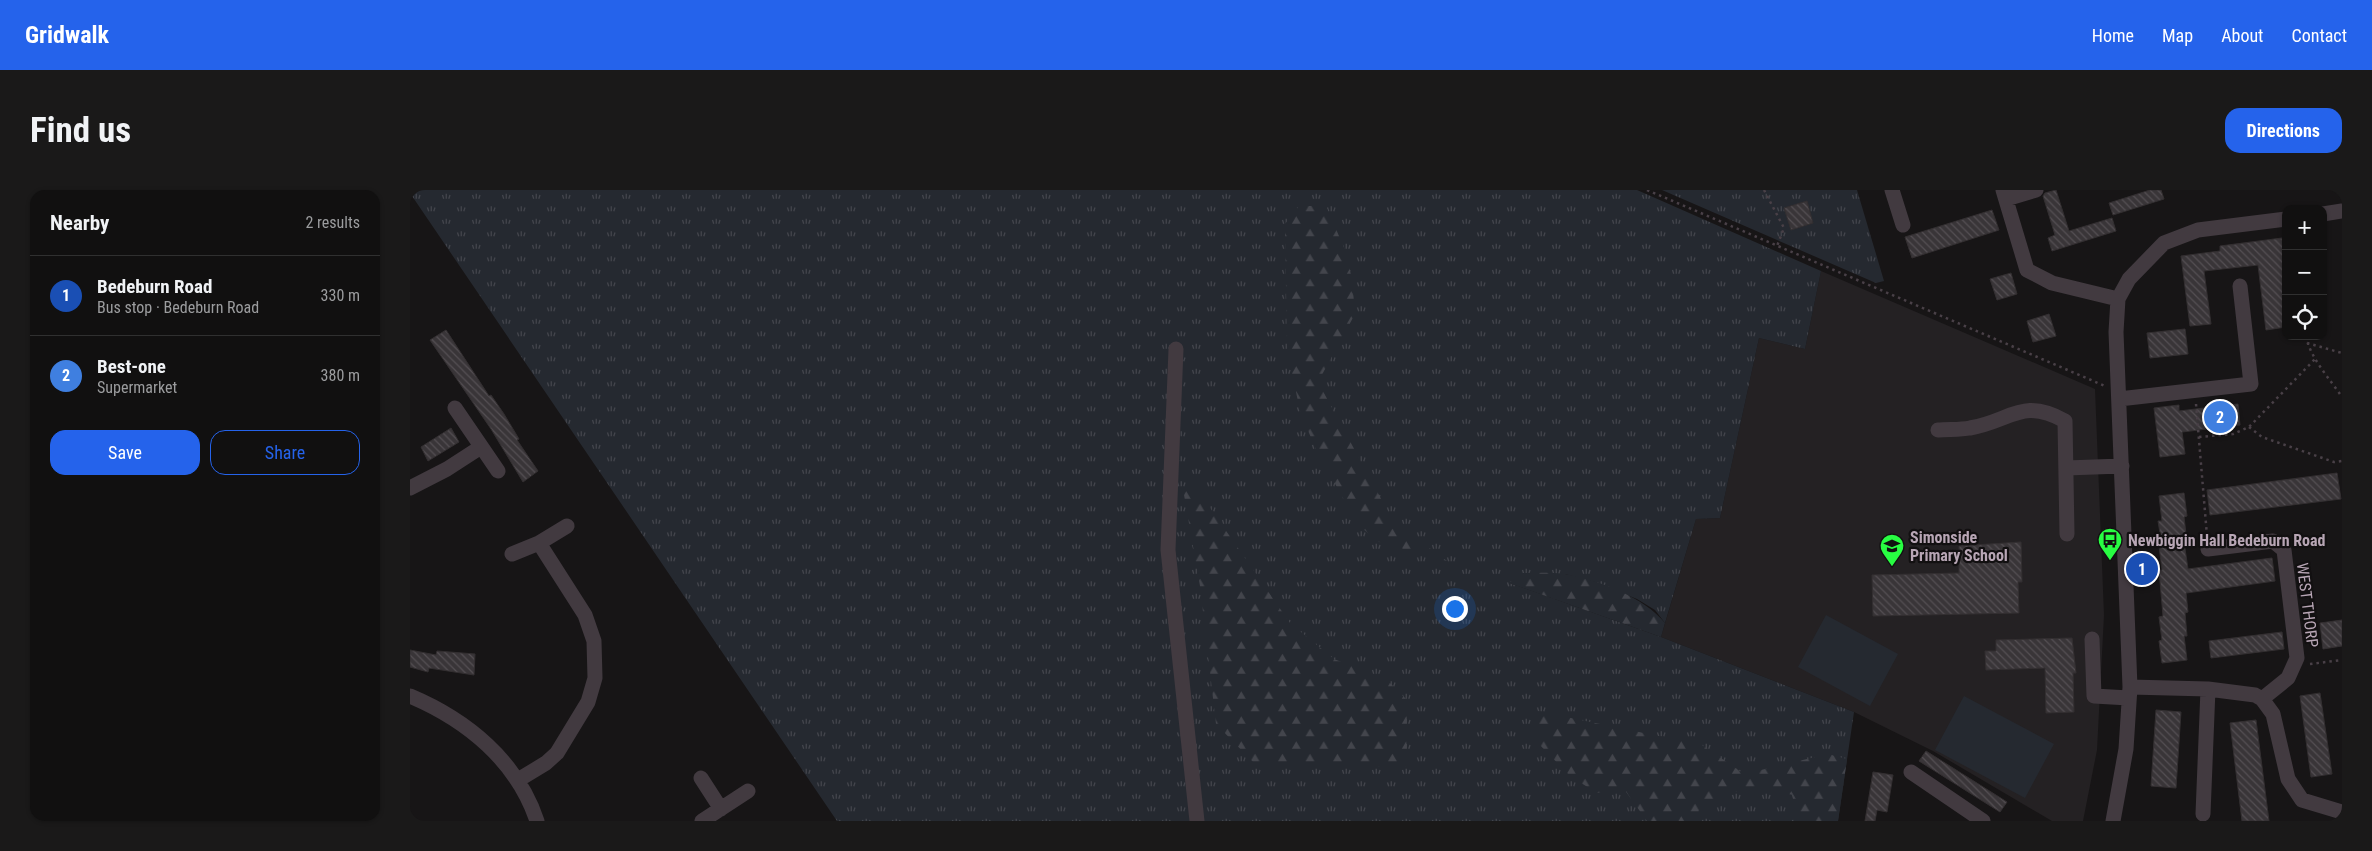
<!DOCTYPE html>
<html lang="en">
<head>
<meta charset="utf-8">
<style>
	body { margin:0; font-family:"Roboto Condensed",sans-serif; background:#1a1919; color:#f1f3f6 }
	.controls { position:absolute; right:15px; top:15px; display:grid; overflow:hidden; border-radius:10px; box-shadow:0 1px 4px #0004 }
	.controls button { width:45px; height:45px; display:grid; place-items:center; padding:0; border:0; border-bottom:1px solid #303030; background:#111010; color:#f1f3f6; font:25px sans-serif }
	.you { position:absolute; left:1044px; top:418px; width:18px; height:18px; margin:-12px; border:4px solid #fff; border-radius:50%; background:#1a73e8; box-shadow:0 0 0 8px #1a73e833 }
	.badge { display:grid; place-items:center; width:32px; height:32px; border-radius:50%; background:#2563eb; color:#fff; font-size:16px; font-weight:700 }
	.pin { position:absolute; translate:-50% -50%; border:2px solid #fff; box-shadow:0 1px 5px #0006 }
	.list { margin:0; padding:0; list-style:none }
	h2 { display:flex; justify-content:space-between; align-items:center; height:65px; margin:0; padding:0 20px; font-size:21px }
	h2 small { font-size:16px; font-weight:400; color:#9c9d9f }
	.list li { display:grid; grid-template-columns:32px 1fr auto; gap:15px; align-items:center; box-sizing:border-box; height:80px; padding:0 20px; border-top:1px solid #303030 }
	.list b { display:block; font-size:19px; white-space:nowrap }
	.list p { margin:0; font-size:16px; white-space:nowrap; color:#9c9d9f }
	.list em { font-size:16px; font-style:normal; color:#9c9d9f }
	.actions { display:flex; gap:10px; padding:15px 20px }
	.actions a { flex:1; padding:11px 0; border:1px solid #2563eb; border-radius:15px; text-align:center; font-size:18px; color:#2563eb }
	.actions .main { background:#2563eb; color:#fff }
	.icon { flex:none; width:28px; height:28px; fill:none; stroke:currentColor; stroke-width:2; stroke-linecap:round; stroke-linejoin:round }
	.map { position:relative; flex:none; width:1932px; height:631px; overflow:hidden; border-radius:15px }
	header { display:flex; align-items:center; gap:30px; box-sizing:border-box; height:70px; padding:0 25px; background:#2563eb; color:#fff }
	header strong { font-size:24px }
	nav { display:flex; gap:28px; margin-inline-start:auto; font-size:18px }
	.intro { display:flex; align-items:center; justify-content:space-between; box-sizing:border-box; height:120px; padding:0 30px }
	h1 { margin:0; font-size:35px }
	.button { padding:12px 22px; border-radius:15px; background:#2563eb; color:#fff; font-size:18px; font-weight:700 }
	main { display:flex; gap:30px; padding:0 30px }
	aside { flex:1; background:#111010; border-radius:15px; box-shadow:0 1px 4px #0004 }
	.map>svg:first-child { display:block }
	.built { fill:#242123 }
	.grass { fill:url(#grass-tufts) }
	.forest { fill:url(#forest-firs) }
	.park { fill:#252930 }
	.building { fill:url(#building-back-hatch); stroke:#332f31 }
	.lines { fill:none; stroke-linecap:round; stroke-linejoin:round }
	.path { stroke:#494047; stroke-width:2.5; stroke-dasharray:2.5 4; stroke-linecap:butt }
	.minor { stroke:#423a40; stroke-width:15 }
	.labels { text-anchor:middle; stroke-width:4.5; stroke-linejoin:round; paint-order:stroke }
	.poi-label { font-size:16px; font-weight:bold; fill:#b8a6b5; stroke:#121011; text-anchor:start }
	.street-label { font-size:16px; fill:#b8a6b5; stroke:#121011 }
</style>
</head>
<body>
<header>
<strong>Gridwalk</strong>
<nav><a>Home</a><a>Map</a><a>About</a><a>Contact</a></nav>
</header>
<div class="intro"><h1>Find us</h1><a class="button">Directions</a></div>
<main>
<aside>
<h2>Nearby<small>2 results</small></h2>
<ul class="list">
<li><span class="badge" style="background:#1a4fb4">1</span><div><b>Bedeburn Road</b><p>Bus stop · Bedeburn Road</p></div><em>330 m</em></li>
<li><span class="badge" style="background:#3f7fe0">2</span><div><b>Best-one</b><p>Supermarket</p></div><em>380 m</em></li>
</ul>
<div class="actions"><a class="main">Save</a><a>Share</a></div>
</aside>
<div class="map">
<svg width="1932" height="631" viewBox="0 0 1932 631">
	<defs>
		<pattern id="grass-tufts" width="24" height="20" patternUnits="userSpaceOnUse" patternTransform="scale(1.25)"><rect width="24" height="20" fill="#252930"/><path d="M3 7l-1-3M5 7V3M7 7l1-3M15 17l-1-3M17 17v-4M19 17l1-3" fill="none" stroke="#43454c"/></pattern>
		<pattern id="forest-firs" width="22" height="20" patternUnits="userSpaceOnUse" patternTransform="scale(1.25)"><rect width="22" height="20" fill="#252930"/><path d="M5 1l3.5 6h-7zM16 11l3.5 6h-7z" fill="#43454c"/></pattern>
		<pattern id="building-back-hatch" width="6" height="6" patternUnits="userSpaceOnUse" patternTransform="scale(1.25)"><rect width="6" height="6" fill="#393538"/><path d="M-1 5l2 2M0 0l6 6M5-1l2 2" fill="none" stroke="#544f53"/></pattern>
	</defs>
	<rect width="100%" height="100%" fill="#171516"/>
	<path class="built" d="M1411 81 1685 199 1694 425 1687 560 1673 631H1642L1523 561 1444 522 1251 447 1286 329 1310 328 1349 148 1395 159Z"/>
	<path class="grass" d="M0 0H1227L1411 81 1395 159 1349 148 1310 328 1286 329 1255 433 1245 420 1227 409 1185 392 1155 384 1100 393 1251 447 1444 522 1428 631H427L0 3Z
		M1252 0H1447L1474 91 1466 93Z"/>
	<path class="forest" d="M889 16H916L935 60 942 89 945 124 908 192 983 331 1037 371 969 352 947 334 904 255 890 221 877 159 875 34Z
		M780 289 880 433 924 469 977 490 997 510 996 577 844 573 806 534 790 396 773 299Z
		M1112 383C1126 383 1141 382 1155 384 1188 390 1234 407 1255 433L1251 447 1099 393Z
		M1127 521 1292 555 1334 584 1418 564 1437 569 1428 631H1385L1383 605C1344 595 1326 599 1290 614L1287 631H1237L1214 599 1187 603 1160 586 1126 551Z"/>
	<path class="park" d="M1416 425 1488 464 1460 516 1388 477Z
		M1554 506 1644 554 1615 608 1525 560Z"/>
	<path class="building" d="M1646 0 1659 41 1702 28 1706 41 1642 61 1638 48 1645 45 1633 6 1635 3Z
		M1740 0H1751L1754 9 1703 25 1699 13Z
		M1397 11 1403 33 1381 40 1374 18Z
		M1582 20 1589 40 1502 68 1495 47Z
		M1872 48 1876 81V137L1856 140 1848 75 1794 81 1801 134 1780 136 1771 66 1810 61V56Z
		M1601 83 1607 104 1587 110 1580 89Z
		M1639 124 1646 146 1623 152 1617 131Z
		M1775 139 1778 164 1740 168 1737 143Z
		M36 140 79 206 81 205 94 224 109 249 107 250 128 281 113 292 81 239 20 150Z
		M1828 214 1830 235 1772 242 1775 264 1750 267 1744 218 1769 215V221Z
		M41 238 49 252 18 271 11 257Z
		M1927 283 1931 309 1800 325 1797 300Z
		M1774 303 1777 326 1774 327 1777 352H1774L1778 379 1862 368 1865 391 1776 403 1778 422 1775 423 1777 446H1774L1777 470 1752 473 1749 451 1752 450 1749 427 1753 426 1749 380H1752L1749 356 1752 355 1748 331H1752L1749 306Z
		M1611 352 1612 392H1608L1609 423 1463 426 1462 385 1549 383V356Z
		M1932 430V456L1913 459 1910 433Z
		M1872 442 1874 459 1801 468 1799 451Z
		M1662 448 1666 483H1663L1664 522 1636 523 1635 478 1576 480 1575 461H1586V450Z
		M0 460 26 465 27 461 65 464 64 485 19 478 18 482 0 477Z
		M1910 503 1922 584 1901 587 1890 506Z
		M1746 520 1771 522 1766 598 1741 596Z
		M1846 530 1859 631H1832L1820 533Z
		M1516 561 1597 612 1590 622 1509 571Z
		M1463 582 1483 585 1477 622 1467 620 1465 631H1455Z"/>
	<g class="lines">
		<path class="path" d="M1237 0 1695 196
			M1354 0 1374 38 1367 56
			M1896 146C1900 168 1920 189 1932 207
			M1897 153 1932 163
			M1786 214 1797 346
			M1839 237 1852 247 1924 272 1932 271
			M1789 247 1823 244 1839 237 1906 168
			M1900 474 1932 470"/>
		<path class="minor" d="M1482 0 1493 35
			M1593 0 1617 80 1642 93 1708 109
			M1596 9 1626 0
			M1913 24 1932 21
			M766 159 758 360 787 631
			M1709 209 1841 194 1830 96
			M45 218 88 281
			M1528 240C1538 239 1550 240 1560 238 1601 231 1612 207 1655 231L1657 344
			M1656 278 1712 276
			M0 298 37 279 71 257
			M1798 359 1863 351 1874 360 1887 468 1878 488 1852 509
			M102 364 129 353 157 336
			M1682 449 1684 506 1719 508
			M1720 497 1798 499 1793 624
			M1798 499 1845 505 1852 509 1863 524 1878 589 1892 610 1932 622
			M0 506C57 530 107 571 127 631
			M1501 582 1573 631
			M291 588 311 619
			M108 590 136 573 147 563 178 512 185 488 184 451 175 425 129 353
			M292 631 338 601
			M1703 631 1716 559 1720 497 1706 142 1708 109 1719 89 1754 53 1788 40 1876 29"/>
	</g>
	<defs>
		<symbol id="bus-pin" viewBox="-11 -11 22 30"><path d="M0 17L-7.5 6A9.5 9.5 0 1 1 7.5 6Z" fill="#28fd42" stroke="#121011"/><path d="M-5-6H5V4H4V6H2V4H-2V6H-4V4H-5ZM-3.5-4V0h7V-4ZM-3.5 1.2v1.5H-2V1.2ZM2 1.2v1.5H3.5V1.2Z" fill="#111"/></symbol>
		<symbol id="school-pin" viewBox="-11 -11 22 30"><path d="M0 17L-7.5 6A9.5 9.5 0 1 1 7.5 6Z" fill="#28fd42" stroke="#121011"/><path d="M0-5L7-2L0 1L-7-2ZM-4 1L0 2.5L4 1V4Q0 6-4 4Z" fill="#111"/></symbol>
	</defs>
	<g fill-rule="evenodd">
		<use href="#bus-pin" x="1686" y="336" width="28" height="38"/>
		<use href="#school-pin" x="1468" y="342" width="28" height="38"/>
	</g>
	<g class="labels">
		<g class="poi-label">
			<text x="1500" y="353">Simonside<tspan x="1500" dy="18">Primary School</tspan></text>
			<text x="1718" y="356">Newbiggin Hall Bedeburn Road</text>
		</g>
		<g class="street-label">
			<text transform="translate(1898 415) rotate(83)" y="6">WEST THORP</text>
		</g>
	</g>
</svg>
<div class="controls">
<button>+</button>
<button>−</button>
<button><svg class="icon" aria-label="locate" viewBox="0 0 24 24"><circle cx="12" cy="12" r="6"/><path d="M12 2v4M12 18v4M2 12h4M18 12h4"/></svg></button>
</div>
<div class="you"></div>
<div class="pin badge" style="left:1732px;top:379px;background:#1a4fb4">1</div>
<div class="pin badge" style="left:1810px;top:227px;background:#3f7fe0">2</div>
</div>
</main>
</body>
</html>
